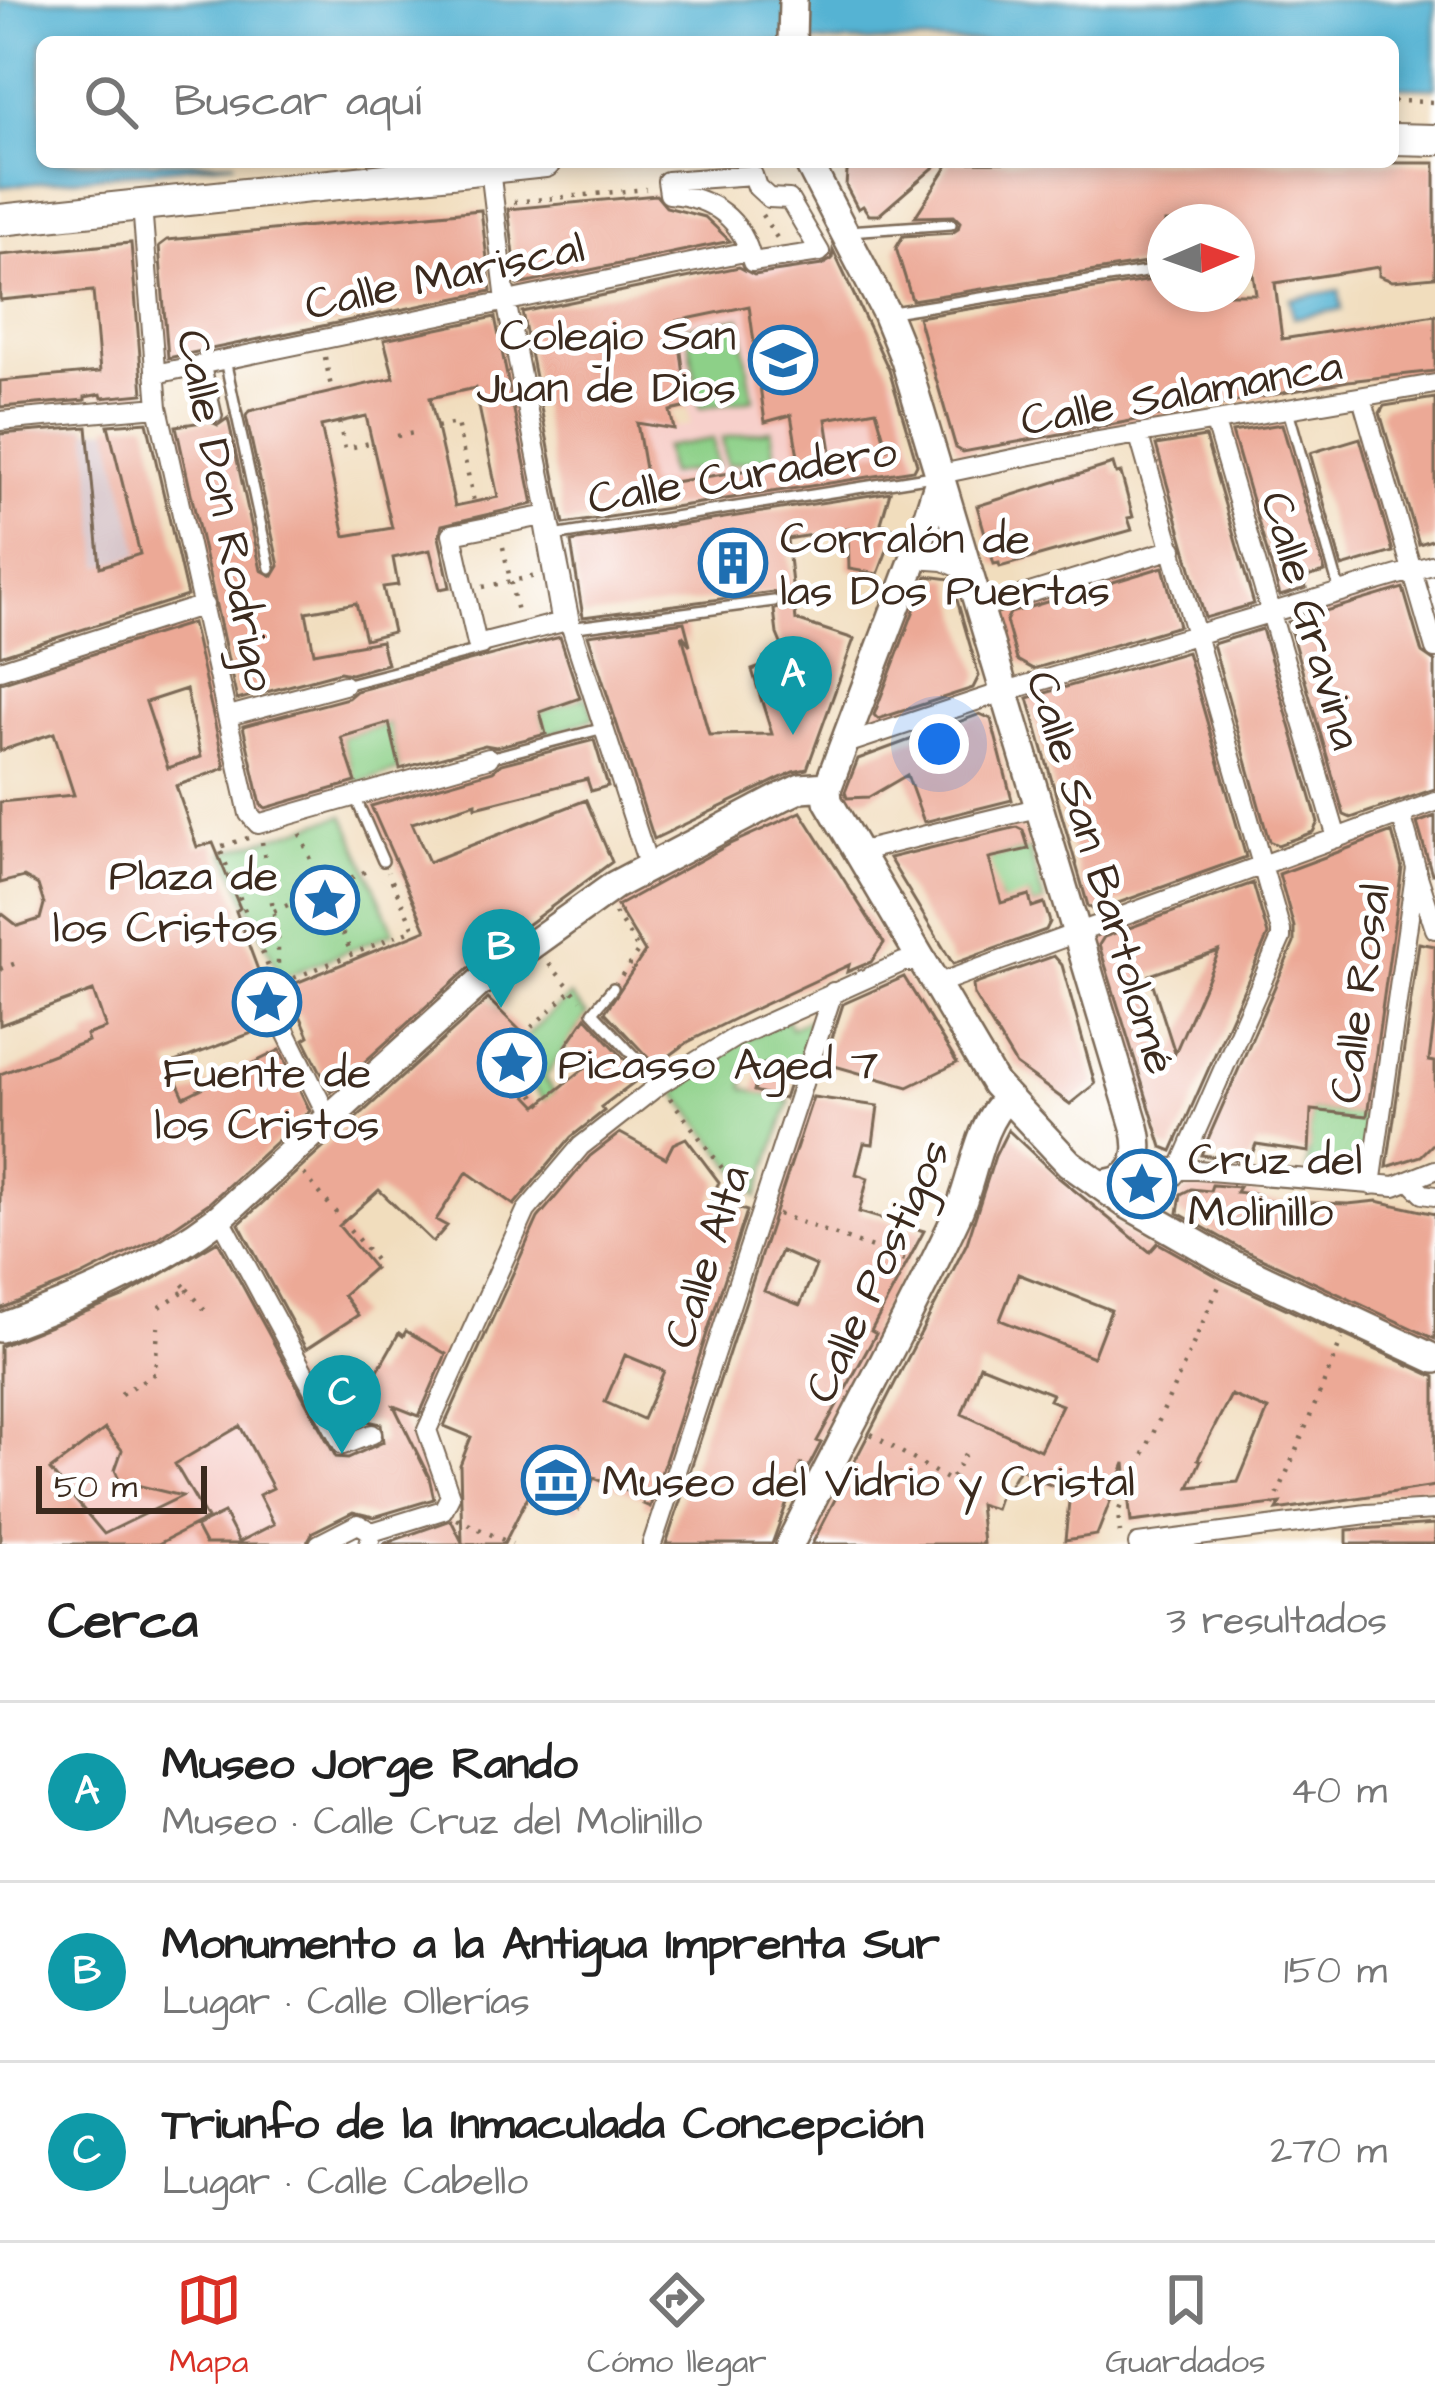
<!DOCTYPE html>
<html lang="es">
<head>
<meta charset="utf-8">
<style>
	body { margin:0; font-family:"Architects Daughter",sans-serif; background:#f6f6f6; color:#222 }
	.compass { position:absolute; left:1147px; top:204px; width:108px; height:108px; border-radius:50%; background:#fff; box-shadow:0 6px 18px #0003; rotate:88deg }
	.scale { position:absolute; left:36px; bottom:30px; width:171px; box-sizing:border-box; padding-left:12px; border:6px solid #3b2a1e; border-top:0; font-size:33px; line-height:42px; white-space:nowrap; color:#3b2a1e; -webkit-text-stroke:9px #fff; paint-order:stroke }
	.you { position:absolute; left:939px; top:744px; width:42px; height:42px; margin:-30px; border:9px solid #fff; border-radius:50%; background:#1a73e8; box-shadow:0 0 0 18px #1a73e833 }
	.badge { display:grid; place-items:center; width:78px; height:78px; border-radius:50%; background:#d93025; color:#fff; font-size:39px; font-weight:700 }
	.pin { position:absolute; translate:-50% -99px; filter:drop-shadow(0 3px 6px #0008) }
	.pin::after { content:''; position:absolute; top:63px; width:42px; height:36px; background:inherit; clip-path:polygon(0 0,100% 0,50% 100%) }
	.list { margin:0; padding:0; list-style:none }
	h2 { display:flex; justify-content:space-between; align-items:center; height:156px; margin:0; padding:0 48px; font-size:51px }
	h2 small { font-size:39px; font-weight:400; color:#767676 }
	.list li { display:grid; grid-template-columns:78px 1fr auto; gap:36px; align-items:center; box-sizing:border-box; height:180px; padding:0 48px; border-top:3px solid #e0e0e0 }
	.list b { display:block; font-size:45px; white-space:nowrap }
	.list p { margin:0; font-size:39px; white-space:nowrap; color:#767676 }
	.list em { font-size:39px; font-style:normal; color:#767676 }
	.icon { flex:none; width:66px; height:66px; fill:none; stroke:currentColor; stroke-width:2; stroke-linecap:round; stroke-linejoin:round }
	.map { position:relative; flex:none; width:1435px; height:1544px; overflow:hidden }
	.search { position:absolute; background:#fff; box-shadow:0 6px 18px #0003; left:36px; right:36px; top:36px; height:132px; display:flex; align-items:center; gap:30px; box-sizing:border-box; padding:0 42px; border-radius:18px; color:#767676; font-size:45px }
	.sheet { height:696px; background:#fff }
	nav { display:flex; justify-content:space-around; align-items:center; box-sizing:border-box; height:168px; border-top:3px solid #e0e0e0; background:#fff; font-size:33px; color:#767676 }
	nav a { display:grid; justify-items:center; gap:6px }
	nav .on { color:#d93025 }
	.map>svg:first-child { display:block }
	.built { fill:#f7d0cb }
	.industrial { fill:#d2bec2 }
	.green { fill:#8dd088; stroke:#647d53; stroke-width:3 }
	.water { fill:#55b3d3; stroke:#486e78; stroke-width:3 }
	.building { fill:#eca996; fill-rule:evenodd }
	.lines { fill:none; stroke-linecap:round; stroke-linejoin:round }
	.lane-casing { stroke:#7b6956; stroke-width:14 }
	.street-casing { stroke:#7b6956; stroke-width:22 }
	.secondary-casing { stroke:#7b6956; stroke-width:32 }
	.primary-casing { stroke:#7b6956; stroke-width:34 }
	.path { stroke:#7b6956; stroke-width:4.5; stroke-dasharray:3 9; stroke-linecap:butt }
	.lane { stroke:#fff; stroke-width:9 }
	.street { stroke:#fff; stroke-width:18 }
	.secondary { stroke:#fff; stroke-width:27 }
	.primary { stroke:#fff; stroke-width:30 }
	.labels { text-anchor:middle; stroke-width:10; stroke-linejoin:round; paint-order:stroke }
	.street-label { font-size:45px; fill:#3b2a1e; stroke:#fff }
	.poi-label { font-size:45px; fill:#3b2a1e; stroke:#fff; text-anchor:start }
</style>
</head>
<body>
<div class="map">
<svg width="1435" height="1544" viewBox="0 0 1435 1544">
	<rect width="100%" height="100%" fill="#fff"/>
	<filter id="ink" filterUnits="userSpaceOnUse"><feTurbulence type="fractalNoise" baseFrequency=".00833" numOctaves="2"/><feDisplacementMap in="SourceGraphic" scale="24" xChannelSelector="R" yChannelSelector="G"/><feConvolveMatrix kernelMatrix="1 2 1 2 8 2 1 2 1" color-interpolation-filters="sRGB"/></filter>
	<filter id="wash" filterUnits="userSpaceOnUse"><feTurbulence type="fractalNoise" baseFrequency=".004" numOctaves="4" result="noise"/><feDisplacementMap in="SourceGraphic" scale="48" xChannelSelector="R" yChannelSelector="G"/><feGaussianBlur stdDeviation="2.7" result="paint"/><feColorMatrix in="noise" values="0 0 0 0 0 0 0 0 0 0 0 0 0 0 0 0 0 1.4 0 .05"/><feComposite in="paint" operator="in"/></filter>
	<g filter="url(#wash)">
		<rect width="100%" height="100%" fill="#f1ddbd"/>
		<path class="built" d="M833 250 895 382 918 463 912 473 640 514 621 418 670 428 690 425 671 284 742 269V264Z
			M169 1412 309 1428 321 1420 336 1446 268 1479 301 1544H81L50 1470 105 1429 120 1448Z"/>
		<path class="industrial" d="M87 425 88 430 148 426 175 542 0 600V433Z"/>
		<path class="green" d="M740 318 753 399 700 408 687 327Z
			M771 430 775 457 727 465 722 438Z
			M713 439 717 467 669 474 664 447Z
			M586 696 594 718 546 735 540 712Z
			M389 724 400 770 356 783 341 737Z
			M344 815 394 932 281 978 225 852Z
			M1029 849 1044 903 1032 907 1029 896 1004 907 981 860Z
			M570 996 587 1015 545 1078 559 1100 551 1108 505 1056Z
			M813 1018 799 1069 771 1059 769 1063 743 1069 744 1088 790 1101 757 1197 675 1092 690 1082 684 1076 739 1042 787 1019 791 1028Z
			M1311 1110 1369 1116 1360 1175 1307 1171Z"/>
		<path class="water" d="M0 0H1435V88L1393 87V42H42V162H235L0 187Z
			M1339 290 1342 309 1293 318 1290 299Z"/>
		<g id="blocks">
			<path class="building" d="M853 162H940L879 215H869L863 206 858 209 846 186 847 172Z
				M950 162 1435 163V277L1392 281 1379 276V267L1275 283 1282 339 1435 315V371L1348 381 963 452 956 448 918 317 1165 278V294H1256L1249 247 1237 249V222H1165V260L912 300 896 248 903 236 952 233 958 229 960 222 954 216 915 217Z
				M656 195 666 207 705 217 730 241 518 285 508 209Z
				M481 210 491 291 168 358 159 246 167 240Z
				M131 243 143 394 102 398 101 394 85 397V400L0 407V381L100 372 93 291 0 300V255Z
				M833 250 889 370 917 464 914 470 564 524 522 312 739 267 754 275 822 265 832 259ZM749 306 765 422 791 415 799 462 648 486 637 423 674 429 670 411 688 407 677 321ZM876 410 887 449 832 458 826 419Z
				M495 317 533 504 442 525 439 537 450 587 440 589 430 550 393 558 398 585 383 587 393 632 365 639 356 603 306 612 314 653 381 641 387 664 351 674 340 672 237 700 176 426 209 421 218 425 228 418 261 570 273 576 279 566 246 416 249 411 394 378 384 340ZM475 388 498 497 455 506 430 398ZM366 416 392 528 345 536 321 426Z
				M1435 398V539L1419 544 1380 413 1384 406Z
				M147 422 187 596 0 656V434L87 427 100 567 140 554 108 425Z
				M1282 424 1325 572 1303 578 1306 588 1280 596 1232 432Z
				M1205 437 1254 604 1205 618 1156 445Z
				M1360 438 1393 552 1342 567 1310 453Z
				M1113 464 1116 474 1121 473 1133 517 1128 518 1132 530 1000 567 999 563 994 564 977 506Z
				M890 492 881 523 895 529 878 574 849 569 848 529 787 539 796 620 854 639 807 769 793 772 654 839 588 635 684 622 690 645 682 635 709 735 772 734 752 670 766 665 764 659 787 658 777 634 774 610 780 607 783 599 773 592 583 617 571 542Z
				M1163 567 1179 626 1033 669 1017 660 1006 621 1010 613Z
				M927 576 951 579 979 676 973 688 878 719 874 715Z
				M1403 588 1422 653 1435 662V789L1351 818 1344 815 1288 622Z
				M192 623 225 768 176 786 197 847 213 843 240 908 236 911 264 986 268 1027 169 1064 184 1097 280 1050 310 1111 209 1203 159 1237 80 1277 0 1309V1074L88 1041 86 1035 106 1028 93 991 0 1025V912L18 926 40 919 44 904 38 885 24 877 0 883V802L74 795 54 733 0 751V683ZM186 689 201 757 168 768 146 702Z
				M1262 629 1318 822 1313 832 1278 845 1269 841 1213 644Z
				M560 637 580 698 540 712 546 734 496 747 485 745 400 769 389 723 341 737 356 782 266 808 261 805 243 726 348 698 356 691Z
				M1187 652 1246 857 1096 911 1088 906 1028 698Z
				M980 714 991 719 1012 800 924 822 907 775 869 797 847 798 845 792 858 759Z
				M594 740 608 786 591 791 587 779 476 807V803L412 823 429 862 586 800 612 862 469 968 331 1092 304 1039 309 1036 300 1015 292 1014 291 985 426 930 371 806 493 771 501 764Z
				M801 812 884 943 871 962 847 972 849 965 744 1014 688 1042 656 1066 605 1012 645 952 617 906 730 844Z
				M1435 816V874H1432L1417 823Z
				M1017 827 1023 830 1029 849 989 858 1001 903 1029 895 1032 907 1044 903 1050 922 1046 930 953 964 889 858Z
				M1392 832 1402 868 1367 1116 1311 1110 1309 1152 1256 1144 1249 1161 1201 1155 1294 943V927L1279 874Z
				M1253 883 1268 935 1172 1151 1162 1147 1099 945 1104 937ZM1219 951 1202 991 1175 1053 1150 975Z
				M1419 943 1435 946V1014L1429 1061 1435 1062V1142L1421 1156 1387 1167Z
				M1054 956 1062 965 1095 1084 1070 1104 1016 1065 974 995 973 985Z
				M904 977 957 1063 908 1087 824 1063 843 1004Z
				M488 999 531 1041 501 1068 537 1106 585 1068 566 1046 586 1017 641 1077 601 1107 604 1111 571 1137 514 1205 467 1172 436 1220 447 1226 433 1242 379 1190 339 1226 374 1268 343 1295 358 1315 306 1349 239 1224Z
				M769 1063 793 1072 784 1099 754 1091 761 1065Z
				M813 1097 878 1106 873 1144 864 1143 856 1174 868 1178 859 1212 924 1231 871 1331 876 1334 817 1441 821 1443 808 1468 801 1464 772 1544H666ZM781 1251 816 1266 800 1305 764 1291Z
				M1008 1130 1058 1177 1150 1252 1158 1243 1222 1279 1435 1377V1486L1277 1510 1281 1503 1131 1522 1125 1463 1097 1535 1065 1540 1070 1492 1037 1480 1020 1467 1008 1488 1003 1486 995 1509 979 1504 983 1544H812L967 1243 995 1156ZM1018 1274 1111 1310 1093 1357 1000 1320ZM980 1365 1052 1394 1049 1400 1062 1405 1040 1450 962 1414ZM1231 1395 1268 1410 1238 1482 1189 1487 1201 1460 1198 1459Z
				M620 1133 666 1158 673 1144 686 1138 719 1182 711 1199 747 1211 650 1507 643 1504 645 1498 594 1478 578 1510 529 1494 504 1544H383L451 1520 462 1542 460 1465 471 1437 444 1426 538 1218 590 1156ZM625 1355 664 1371 643 1419 605 1402Z
				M1212 1185 1239 1187 1236 1192 1259 1195V1201L1348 1204 1377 1201 1435 1214V1339L1238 1247 1178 1213 1181 1194 1191 1189 1210 1191Z
				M218 1241 336 1457 348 1458 383 1442 381 1424 368 1421 349 1428 334 1400 365 1371 374 1377 399 1333 403 1336 406 1331 446 1354 419 1416 394 1406 429 1477 434 1499 374 1517 353 1512 313 1532 306 1544H205L196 1527 224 1513 239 1542 274 1524 259 1495 273 1488 240 1426 175 1464 207 1519 158 1544H0V1346L123 1297ZM105 1429 122 1450 115 1470 120 1481 182 1496 104 1534 50 1470Z
				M1435 1524V1544H1347V1530Z"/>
		</g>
	</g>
	<g filter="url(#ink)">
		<use href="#blocks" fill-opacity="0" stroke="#7b6956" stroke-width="3"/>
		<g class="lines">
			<defs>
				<path id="lane" d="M848 231 951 224
					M1237 258H1238
					M892 312 1165 269
					M225 360 270 568
					M205 364 217 416
					M1288 410 1340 592
					M553 536 933 476
					M569 628 774 601
					M344 685 483 649
					M489 758 604 728
					M356 799 383 861
					M613 988 593 1012 660 1084"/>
				<path id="street" d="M490 169 506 301 571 627 648 864
					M753 175 757 187 769 198 789 199 820 252 752 262C743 219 712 197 669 194L667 181Z
					M142 205 158 407 249 814 258 824 489 758
					M155 374 749 251
					M1362 398 1435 649
					M0 421 158 407
					M1215 423 1337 838
					M1139 436 1281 931V938L1179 1170 1160 1192 1154 1221
					M941 474 1098 441 1435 384
					M543 516 561 619 559 623 477 644 452 534Z
					M914 559 944 561 971 573
					M981 608 1173 549
					M0 670 204 605
					M229 716 344 685
					M843 745 1006 691 1435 564
					M861 856 865 850 1041 807
					M1417 873 1435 929
					M935 980 945 981 1435 802
					M277 985 279 1018 329 1119
					M1140 1152 1152 1166 1160 1167 1395 1186 1435 1170
					M1411 1182 1423 1194 1435 1196
					M1371 1185 1416 868 1401 814
					M220 1217 343 1445 372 1434
					M319 1544 358 1524 372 1532
					M369 1544 372 1532 443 1510 450 1496 427 1430 526 1211 581 1146 660 1084 734 1038 903 962H925
					M652 1544 833 992
					M1138 1544 1367 1514 1435 1510"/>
				<path id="secondary" d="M792 42 793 0
					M808 162 886 313 905 360 1135 1127C1143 1158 1134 1184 1098 1184
					M941 474 914 559 827 789 828 801 995 1084 1069 1163 1125 1203 1230 1263 1435 1359
					M0 1328C80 1299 152 1269 220 1217L480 982 615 885 782 797 801 788 828 786
					M790 1544C844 1434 905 1327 957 1215 974 1179 977 1125 1007 1098"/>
				<path id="primary" d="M1393 139 1435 140
					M0 220 545 162"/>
			</defs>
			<use href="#lane" class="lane-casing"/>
			<use href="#street" class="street-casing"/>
			<use href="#secondary" class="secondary-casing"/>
			<use href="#primary" class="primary-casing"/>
			<path class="path" d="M1393 101 1435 102
				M514 202 646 189
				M762 215 779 241
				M325 357 332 392
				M339 422 345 449 373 442
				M437 427 457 423 474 502
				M397 436 414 433
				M503 547 517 612
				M483 587 536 576
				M300 834 352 955
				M248 838 219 847 269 969
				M262 842 278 938V967
				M274 911 369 870
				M615 913 639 950 620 978
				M549 964 581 1000
				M0 969 19 962
				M294 978 414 929 388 872
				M670 1098 746 1200
				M543 1105 500 1056 572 990
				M304 1174 375 1260
				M778 1214 908 1261
				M187 1289 206 1311
				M160 1307 187 1289 177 1278
				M121 1394 155 1373 158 1327
				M871 1434 950 1481 966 1452
				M1273 1506 1342 1339
				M457 1519 512 1544
				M1120 1533 1118 1512 1220 1284"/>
			<use href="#lane" class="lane"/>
			<use href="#street" class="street"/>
			<use href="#secondary" class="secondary"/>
			<use href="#primary" class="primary"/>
		</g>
	</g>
	<defs>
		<symbol id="school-ring" viewBox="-11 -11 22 22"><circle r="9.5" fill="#fff" stroke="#1f6fb2" stroke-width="1.5"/><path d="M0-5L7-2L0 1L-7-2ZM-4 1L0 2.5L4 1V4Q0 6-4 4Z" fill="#1f6fb2"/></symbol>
		<symbol id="building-ring" viewBox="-11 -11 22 22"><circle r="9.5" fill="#fff" stroke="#1f6fb2" stroke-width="1.5"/><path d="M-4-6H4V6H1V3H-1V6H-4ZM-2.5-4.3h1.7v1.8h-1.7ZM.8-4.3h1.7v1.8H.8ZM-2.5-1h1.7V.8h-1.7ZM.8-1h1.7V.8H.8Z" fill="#1f6fb2"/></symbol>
		<symbol id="sight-ring" viewBox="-11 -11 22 22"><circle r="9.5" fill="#fff" stroke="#1f6fb2" stroke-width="1.5"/><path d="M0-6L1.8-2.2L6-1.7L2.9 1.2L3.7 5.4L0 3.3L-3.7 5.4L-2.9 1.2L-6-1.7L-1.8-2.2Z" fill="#1f6fb2"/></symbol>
		<symbol id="museum-ring" viewBox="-11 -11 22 22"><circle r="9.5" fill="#fff" stroke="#1f6fb2" stroke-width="1.5"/><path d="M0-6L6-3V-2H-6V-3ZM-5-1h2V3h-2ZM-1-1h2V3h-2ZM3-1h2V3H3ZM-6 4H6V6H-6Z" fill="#1f6fb2"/></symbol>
	</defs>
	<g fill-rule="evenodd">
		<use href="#school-ring" x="745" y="322" width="76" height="76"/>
		<use href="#building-ring" x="695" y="525" width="76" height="76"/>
		<use href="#sight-ring" x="287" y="862" width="76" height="76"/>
		<use href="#sight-ring" x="229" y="964" width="76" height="76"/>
		<use href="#sight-ring" x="474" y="1025" width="76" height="76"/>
		<use href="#sight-ring" x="1104" y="1146" width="76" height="76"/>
		<use href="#museum-ring" x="518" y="1442" width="76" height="76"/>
	</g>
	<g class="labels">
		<g class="street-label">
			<text transform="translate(444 274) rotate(-12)" y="16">Calle Mariscal</text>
			<text transform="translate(1181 391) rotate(-10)" y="16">Calle Salamanca</text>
			<text transform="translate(742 473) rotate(-9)" y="16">Calle Curadero</text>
			<text transform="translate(228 510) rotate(79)" y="16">Calle Don Rodrigo</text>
			<text transform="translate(1313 620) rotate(74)" y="16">Calle Gravina</text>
			<text transform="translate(1103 872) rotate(73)" y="16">Calle San Bartolomé</text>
			<text transform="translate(1358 993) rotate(-82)" y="16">Calle Rosal</text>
			<text transform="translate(705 1256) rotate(-72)" y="16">Calle Alta</text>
			<text transform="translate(876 1270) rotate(-65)" y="16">Calle Postigos</text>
		</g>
		<g class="poi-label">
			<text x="736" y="350" text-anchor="end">Colegio San<tspan x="736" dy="52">Juan de Dios</tspan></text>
			<text x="780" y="553">Corralón de<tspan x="780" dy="52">las Dos Puertas</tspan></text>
			<text x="278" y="890" text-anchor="end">Plaza de<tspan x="278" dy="52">los Cristos</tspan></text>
			<text x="558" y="1079">Picasso Aged 7</text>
			<text x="267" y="1087" text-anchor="middle">Fuente de<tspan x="267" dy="52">los Cristos</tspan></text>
			<text x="1188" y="1174">Cruz del<tspan x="1188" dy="52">Molinillo</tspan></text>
			<text x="602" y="1496">Museo del Vidrio y Cristal</text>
		</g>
	</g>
</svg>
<svg class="compass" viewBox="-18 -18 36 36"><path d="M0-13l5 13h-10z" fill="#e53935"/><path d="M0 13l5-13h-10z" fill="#767676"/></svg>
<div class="scale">50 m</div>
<div class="you"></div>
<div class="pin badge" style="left:793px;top:735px;background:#0f9aa8">A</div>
<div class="pin badge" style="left:501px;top:1008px;background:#0f9aa8">B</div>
<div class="pin badge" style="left:342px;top:1454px;background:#0f9aa8">C</div>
<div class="search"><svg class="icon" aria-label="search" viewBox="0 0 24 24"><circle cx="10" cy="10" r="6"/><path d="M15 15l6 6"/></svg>Buscar aquí</div>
</div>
<section class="sheet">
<h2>Cerca<small>3 resultados</small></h2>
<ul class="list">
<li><span class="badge" style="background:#0f9aa8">A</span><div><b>Museo Jorge Rando</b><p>Museo · Calle Cruz del Molinillo</p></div><em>40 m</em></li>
<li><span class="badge" style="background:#0f9aa8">B</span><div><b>Monumento a la Antigua Imprenta Sur</b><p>Lugar · Calle Ollerías</p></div><em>150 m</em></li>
<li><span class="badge" style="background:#0f9aa8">C</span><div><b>Triunfo de la Inmaculada Concepción</b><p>Lugar · Calle Cabello</p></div><em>270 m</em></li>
</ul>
</section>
<nav>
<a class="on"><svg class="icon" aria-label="map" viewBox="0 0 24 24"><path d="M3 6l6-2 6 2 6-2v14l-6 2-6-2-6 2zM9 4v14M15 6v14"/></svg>Mapa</a>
<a><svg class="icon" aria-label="directions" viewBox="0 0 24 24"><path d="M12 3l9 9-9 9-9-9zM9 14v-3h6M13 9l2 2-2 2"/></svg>Cómo llegar</a>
<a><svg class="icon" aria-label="saved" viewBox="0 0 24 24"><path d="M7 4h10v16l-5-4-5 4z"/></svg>Guardados</a>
</nav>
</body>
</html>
